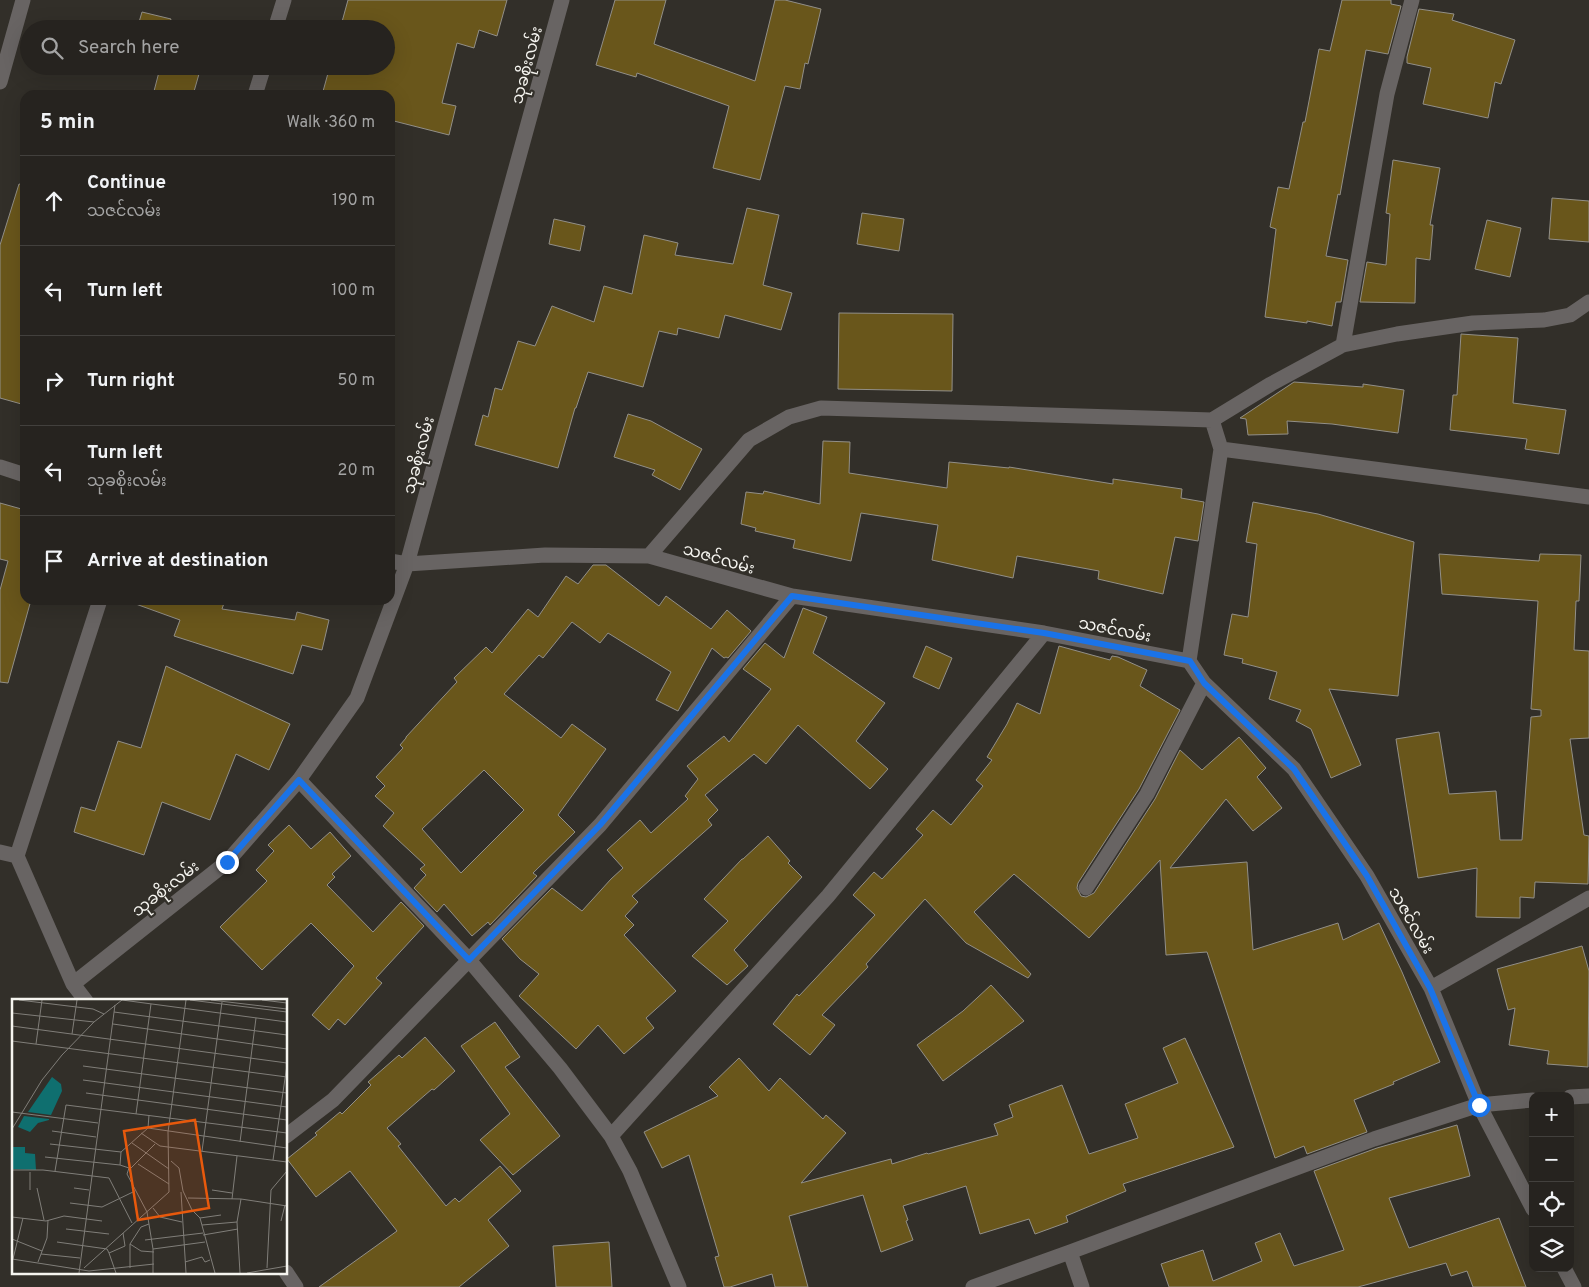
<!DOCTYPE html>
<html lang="en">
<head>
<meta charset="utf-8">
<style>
	body { margin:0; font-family:Overpass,"Noto Sans Myanmar",sans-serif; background:#2e2b28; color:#f1f3f6 }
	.controls { position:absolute; right:15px; bottom:15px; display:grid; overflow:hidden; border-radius:10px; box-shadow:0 5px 20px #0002 }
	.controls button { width:45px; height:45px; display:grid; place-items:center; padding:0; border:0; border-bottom:1px solid #42403d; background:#26231f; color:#f1f3f6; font:25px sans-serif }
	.stop { position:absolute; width:15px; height:15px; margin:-11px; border:4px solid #1a73e8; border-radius:50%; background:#fff }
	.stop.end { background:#1a73e8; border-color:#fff; box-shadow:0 1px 5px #0008 }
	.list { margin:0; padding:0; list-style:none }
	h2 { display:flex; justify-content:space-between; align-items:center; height:65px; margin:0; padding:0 20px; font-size:21px }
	h2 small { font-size:16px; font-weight:400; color:#a4a4a4 }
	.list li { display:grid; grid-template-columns:32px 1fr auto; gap:15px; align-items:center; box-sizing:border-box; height:90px; padding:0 20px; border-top:1px solid #42403d }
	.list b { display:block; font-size:19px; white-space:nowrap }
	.list p { margin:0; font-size:16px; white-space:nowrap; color:#a4a4a4 }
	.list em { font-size:16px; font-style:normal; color:#a4a4a4 }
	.icon { flex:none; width:28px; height:28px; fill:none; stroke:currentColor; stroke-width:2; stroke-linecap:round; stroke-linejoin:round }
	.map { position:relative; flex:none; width:1589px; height:1287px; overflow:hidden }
	.search { position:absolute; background:#26231f; box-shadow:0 5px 20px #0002; left:20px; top:20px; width:375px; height:55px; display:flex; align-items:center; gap:12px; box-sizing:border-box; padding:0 18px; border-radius:28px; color:#a4a4a4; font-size:19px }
	.panel { position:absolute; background:#26231f; box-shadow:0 5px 20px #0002; left:20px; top:90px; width:375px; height:515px; border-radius:15px }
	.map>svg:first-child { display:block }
	.building { fill:#69561b; stroke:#928f88; fill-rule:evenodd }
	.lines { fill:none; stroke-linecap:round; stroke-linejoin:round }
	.street { stroke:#686463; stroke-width:15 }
	.route { stroke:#1a73e8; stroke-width:6 }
	.labels { text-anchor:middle; stroke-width:4.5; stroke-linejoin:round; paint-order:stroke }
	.street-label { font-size:16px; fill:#f6f5f0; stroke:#322f29 }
	.inset-road { fill:none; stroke:#807e79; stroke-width:1 }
	.view { fill:#e8590c; fill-opacity:0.15; stroke:#e8590c; stroke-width:2.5 }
	.inset-edge { fill:none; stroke:#f6f5f0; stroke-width:2.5 }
</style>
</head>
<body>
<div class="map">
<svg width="1589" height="1287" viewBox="0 0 1589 1287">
	<rect width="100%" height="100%" fill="#322f29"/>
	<path class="building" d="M348 0H507L497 36 479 30 474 48 457 43 442 103 456 106 449 135 390 120V95H322L330 66H386V29H340Z
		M615 0H666L654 44 755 81 775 0H785L821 9 808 64 805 63 800 89 785 86 760 180 713 168 729 106 637 73 636 77 596 65Z
		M1342 0H1391V4L1401 6 1388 54 1366 50 1340 195 1338 194 1326 256 1348 260 1341 302H1336L1332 326 1307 321V323L1265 317 1276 229 1270 227 1278 187 1289 189 1303 122H1305L1319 49 1330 51Z
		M1419 9 1454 14 1452 20 1515 40 1501 84 1495 82 1488 118 1423 104 1431 68 1407 63V57Z
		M142 12 171 19 169 25 181 29H137Z
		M136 66H215L214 71 201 67 193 95H153L159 72Z
		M1393 160 1440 168 1430 225H1433L1430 260 1416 258 1415 303 1360 302 1367 262 1386 265 1390 214 1386 213Z
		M19 184 25 185V405L0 398V245Z
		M1552 198 1589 201V242L1549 239Z
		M747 208 779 215 763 285 792 293 781 330 725 315 719 338 678 328 677 335 659 331 643 387 588 372 576 408H575L558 468 475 445 483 415 488 417 495 388 502 390 518 341 535 346 552 306 594 322 604 286 632 294 644 235 678 243 675 255 733 264Z
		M862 213 904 219 899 251 857 244Z
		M554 219 585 226 580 251 549 244Z
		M1487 220 1521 228 1510 277 1475 269Z
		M839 313 953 314 952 391 838 389Z
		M1461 334 1518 338 1513 403 1566 410 1559 454 1525 449 1527 439 1450 430 1453 395H1457Z
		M1294 382 1363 387V384L1404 390 1398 433 1332 424 1287 421 1288 434 1248 435 1246 419 1240 418Z
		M628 414 651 421 702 449 680 490 652 475 655 470 614 457Z
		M823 441 850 442 849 473 947 488 949 462 1009 468V467L1113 484V479L1182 489 1181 498 1204 502 1198 541 1175 537 1163 594 1098 579 1099 571 1017 556 1013 578 932 560 938 525 861 513 851 561 793 548 795 540 755 531 756 528 741 524 746 492 763 494 764 491 820 504Z
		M1253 502 1318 514 1414 542 1398 696 1329 689 1361 765 1331 778 1311 729 1296 721 1301 710 1269 699 1277 672 1242 663 1243 659 1224 655 1232 614 1248 617 1257 544 1246 542Z
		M0 503 25 510V600H31L8 683 0 682V590L8 561 0 559Z
		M1439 554 1539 561 1540 554 1581 555 1579 601H1576L1574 650 1589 651V738L1570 739 1584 835 1589 836 1588 884 1535 882 1534 898 1520 897V918L1476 917 1477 868 1418 878 1396 739 1439 732 1449 794 1496 791 1500 840H1522L1531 717 1541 716V710L1531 709 1538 601 1442 594Z
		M593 565H606L659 606 666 596 711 629 727 610 751 631 728 658 726 657 724 658 712 648 678 711 656 700 671 672 608 633 600 643 572 622 543 658 539 655 504 694 561 738 572 724 606 749 558 815 575 832 533 873 537 876 490 925 488 922 472 936 444 904 437 912 414 888 426 875 420 869 425 865 383 826 394 813 375 796 385 786 376 777 403 748 400 745 406 738V737L457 682 454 678 486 647 492 653 528 609 538 617 566 576 578 584ZM484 770 524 810 461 873 422 829Z
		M133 600H225L222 609 295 620 297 612 329 620 322 650 302 645 293 674 174 636 180 620 133 603Z
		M803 608 827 617 813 653 885 703 856 741 888 769 870 789 798 725 766 764 754 754 705 795 718 810 708 820 712 825 632 896 638 902 625 916 634 925 624 935 676 991 646 1018 654 1028 624 1054 598 1025 576 1049 519 996 539 974 520 959 502 939 552 888 582 911 611 879 623 868 607 850 640 820 651 833 688 799 685 796 698 779 687 766 724 736 729 742 771 689 743 669 765 643 784 658Z
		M926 646 952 658 939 689 913 677Z
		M1059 646 1110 660 1112 656 1118 657 1147 670 1140 686 1180 710 1139 789 1078 883 1077 888 1081 896 1086 897 1094 893 1155 799 1180 750 1202 770 1239 737 1266 768 1257 777 1282 808 1253 831 1226 799 1170 868 1247 862 1253 950 1338 923 1343 940 1379 923 1402 972 1440 1062 1393 1082 1394 1084 1354 1100 1367 1132 1307 1154 1304 1146 1275 1158 1207 952 1166 955 1160 860 1089 938 1014 874 974 912 1031 974 1028 978 966 943 925 899 866 964 868 967 822 1015 835 1025 810 1055 773 1024 797 994 799 996 875 915 853 895 874 872 882 879 923 835 916 829 933 810 951 825 983 786 976 780 992 760 987 757 1007 724 1017 703 1040 714Z
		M166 666 290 724 269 770 236 754 210 820 162 802 144 855 74 832 81 807 95 811 118 741 141 748Z
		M289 825 311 849 330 832 351 856 332 874 335 877 327 885 373 932 401 902 424 926 376 978 382 983 345 1025 338 1019 329 1030 312 1015 354 966 311 923 262 970 220 927 267 881 256 870 274 851 268 845Z
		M768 836 790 861 788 863 802 877 734 950 748 966 727 985 692 956 728 921 704 899 742 859H743Z
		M1582 946 1589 971 1588 1067 1547 1064 1549 1051 1509 1045 1515 1008 1508 1010 1497 969Z
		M991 985 1024 1021 943 1081 917 1045 963 1011Z
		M495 1022 520 1057 505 1067 560 1136 513 1175 480 1140 510 1114 461 1046Z
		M425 1037 455 1071 434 1090 432 1089 387 1128 401 1144 398 1146 446 1206 455 1198 459 1202 500 1166 521 1191 488 1220 509 1246 459 1287H319L397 1231 350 1171 316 1197 287 1159 317 1135 315 1133 340 1112 342 1114 371 1085 368 1082 399 1055 402 1058Z
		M1185 1038 1234 1147 1123 1184 1126 1191 1066 1216 1068 1222 1035 1234 1029 1219 980 1234 966 1186 903 1206 908 1220 906 1221 913 1240 881 1252 863 1195 789 1216 808 1287H775L772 1274 730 1287H724L715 1257 719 1256 689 1155 662 1168 644 1132 718 1096 709 1087 739 1058 769 1091 780 1078 823 1119 826 1115 846 1133 801 1183 891 1159 892 1164 927 1153 928 1154 998 1135 994 1124 1013 1117 1009 1105 1062 1085 1089 1154 1138 1138 1125 1104 1178 1083 1163 1048Z
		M1457 1125 1470 1176 1389 1198 1409 1248 1499 1218 1526 1287H1473L1467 1271 1451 1276 1446 1263 1358 1287H1169L1161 1264 1203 1250 1213 1281 1262 1261 1255 1243 1280 1233 1294 1266 1344 1250 1314 1171 1377 1148Z
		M609 1242 612 1287H556L553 1246Z"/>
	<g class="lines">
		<path class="street" d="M275 29 284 0
			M0 82 23 0
			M255 95 264 66
			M1343 345 1387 94 1412 0
			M1221 449 1589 497
			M0 467 25 475
			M649 556 749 440 789 417 821 408 1212 420 1271 384 1343 345 1397 334 1473 323 1544 320 1570 315 1589 302
			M390 561 407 564 545 555 649 556 792 596 1044 633 1189 661 1204 683 1294 769 1367 876 1431 988 1479 1105 1533 1209
			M1189 661 1221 449 1212 420
			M299 780 469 960 560 1068 611 1136 630 1171 679 1287
			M0 852 17 856 73 984 86 1001
			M17 856 100 600
			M1086 888 1147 794 1204 683
			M73 984 227 862 299 780 357 698 407 564 562 0
			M1431 988 1589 898
			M1570 1097 1589 1096
			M286 1136 333 1100 600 825 792 596
			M611 1136 828 896 1044 633
			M1070 1252 1082 1287
			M1564 1268 1574 1287
			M286 1272 296 1287
			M973 1287 1070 1252 1374 1139 1479 1105 1533 1100"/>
	</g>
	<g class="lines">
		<path class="route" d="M227 862 299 780 469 960 600 825 792 596 1044 633 1190 661 1204 683 1294 769 1367 876 1430 988 1479 1105"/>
	</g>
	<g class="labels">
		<g class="street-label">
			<text transform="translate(526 65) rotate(-75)" y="6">သုခစိုးလမ်း</text>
			<text transform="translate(418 455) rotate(-75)" y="6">သုခစိုးလမ်း</text>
			<text transform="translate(719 558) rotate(16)" y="6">သဇင်လမ်း</text>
			<text transform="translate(1115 629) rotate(11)" y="6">သဇင်လမ်း</text>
			<text transform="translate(165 888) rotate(-38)" y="6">သုခစိုးလမ်း</text>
			<text transform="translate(1412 920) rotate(60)" y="6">သဇင်လမ်း</text>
		</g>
	</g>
	<g transform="translate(12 999)">
		<rect width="275" height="275" fill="#322f29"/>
		<path d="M40 78 49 85 50 92 39 116 16 113ZM12 117 37 120V121L26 124 18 133 6 128ZM0 148H13V154L23 155 24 171 0 170Z" fill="#0f6f6f"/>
		<path class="inset-road" d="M7 1 81 10 92 15M110 1 275 23M178 1 275 13M199 1 275 10M250 1 275 4M102 13 275 36M0 14 82 23M101 25 275 50M0 27 275 64M60 35 65 1M0 42 275 78M24 45 30 1M71 67 275 94M71 81 275 108M74 94 275 121M0 113 86 124M124 115 139 5M136 129 275 149M0 130 30 81 50 56 82 23 110 1M40 132 84 138M129 134 148 147 275 163M228 143 244 19M120 144 157 170M38 145 109 153 136 129 137 116M190 152 210 3M109 153 108 166 117 169 115 175 135 213 141 250V274M33 158 108 166M261 161 275 66M159 162 167 169 171 192 180 211 188 219M126 165 157 185M118 170 143 145M0 171H31L97 179 120 224M43 172 54 106 275 134M25 189 32 221M62 189 77 191M18 191V173M200 191 220 194M169 193 174 274M176 199 229 200 275 207M220 200 225 157M58 204 90 208 123 192M141 209 148 218 170 223M0 218 34 222 52 217 90 222M269 222 273 206M190 226 225 223M54 230 97 235M191 236 226 230M0 240 30 252M133 241 191 234M45 243 95 250 97 254M118 245 129 252 142 253M141 250 193 243M29 255 68 259M0 260 77 272 142 265M1 260 11 219M26 263 35 239 36 221M173 263 190 258 193 263 198 261M72 269 157 193 156 133 174 1M118 269V245L129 228 137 225M255 269 259 191 275 172M67 274 103 6M104 274 97 254 113 247 111 234M203 274 188 219 209 216M228 274 225 223 229 200M235 274 275 267"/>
		<path class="view" d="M183 121 197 209 126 221 112 132Z"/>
		<rect width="275" height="275" class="inset-edge"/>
	</g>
</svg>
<div class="controls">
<button>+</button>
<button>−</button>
<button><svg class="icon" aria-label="locate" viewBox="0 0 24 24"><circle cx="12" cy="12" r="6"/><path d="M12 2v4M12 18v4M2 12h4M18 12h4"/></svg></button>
<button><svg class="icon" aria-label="layers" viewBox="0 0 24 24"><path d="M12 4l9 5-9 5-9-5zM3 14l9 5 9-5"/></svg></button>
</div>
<div class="stop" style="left:1479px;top:1105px"></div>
<div class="stop end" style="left:227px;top:862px"></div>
<div class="search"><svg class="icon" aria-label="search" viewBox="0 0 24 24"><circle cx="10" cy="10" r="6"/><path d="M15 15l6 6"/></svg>Search here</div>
<section class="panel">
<h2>5 min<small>Walk · 360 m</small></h2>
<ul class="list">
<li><svg class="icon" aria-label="ahead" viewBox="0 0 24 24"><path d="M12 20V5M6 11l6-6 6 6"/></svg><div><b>Continue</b><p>သဇင်လမ်း</p></div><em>190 m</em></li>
<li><svg class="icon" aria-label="left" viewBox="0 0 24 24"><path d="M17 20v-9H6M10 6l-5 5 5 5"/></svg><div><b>Turn left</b></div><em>100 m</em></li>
<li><svg class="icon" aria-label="right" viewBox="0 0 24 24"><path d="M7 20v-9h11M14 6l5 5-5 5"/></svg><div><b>Turn right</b></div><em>50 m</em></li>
<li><svg class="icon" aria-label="left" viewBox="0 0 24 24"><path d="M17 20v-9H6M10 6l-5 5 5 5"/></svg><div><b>Turn left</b><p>သုခစိုးလမ်း</p></div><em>20 m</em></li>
<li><svg class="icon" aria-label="arrive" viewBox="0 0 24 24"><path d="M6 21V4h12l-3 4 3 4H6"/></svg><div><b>Arrive at destination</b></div></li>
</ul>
</section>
</div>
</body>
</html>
